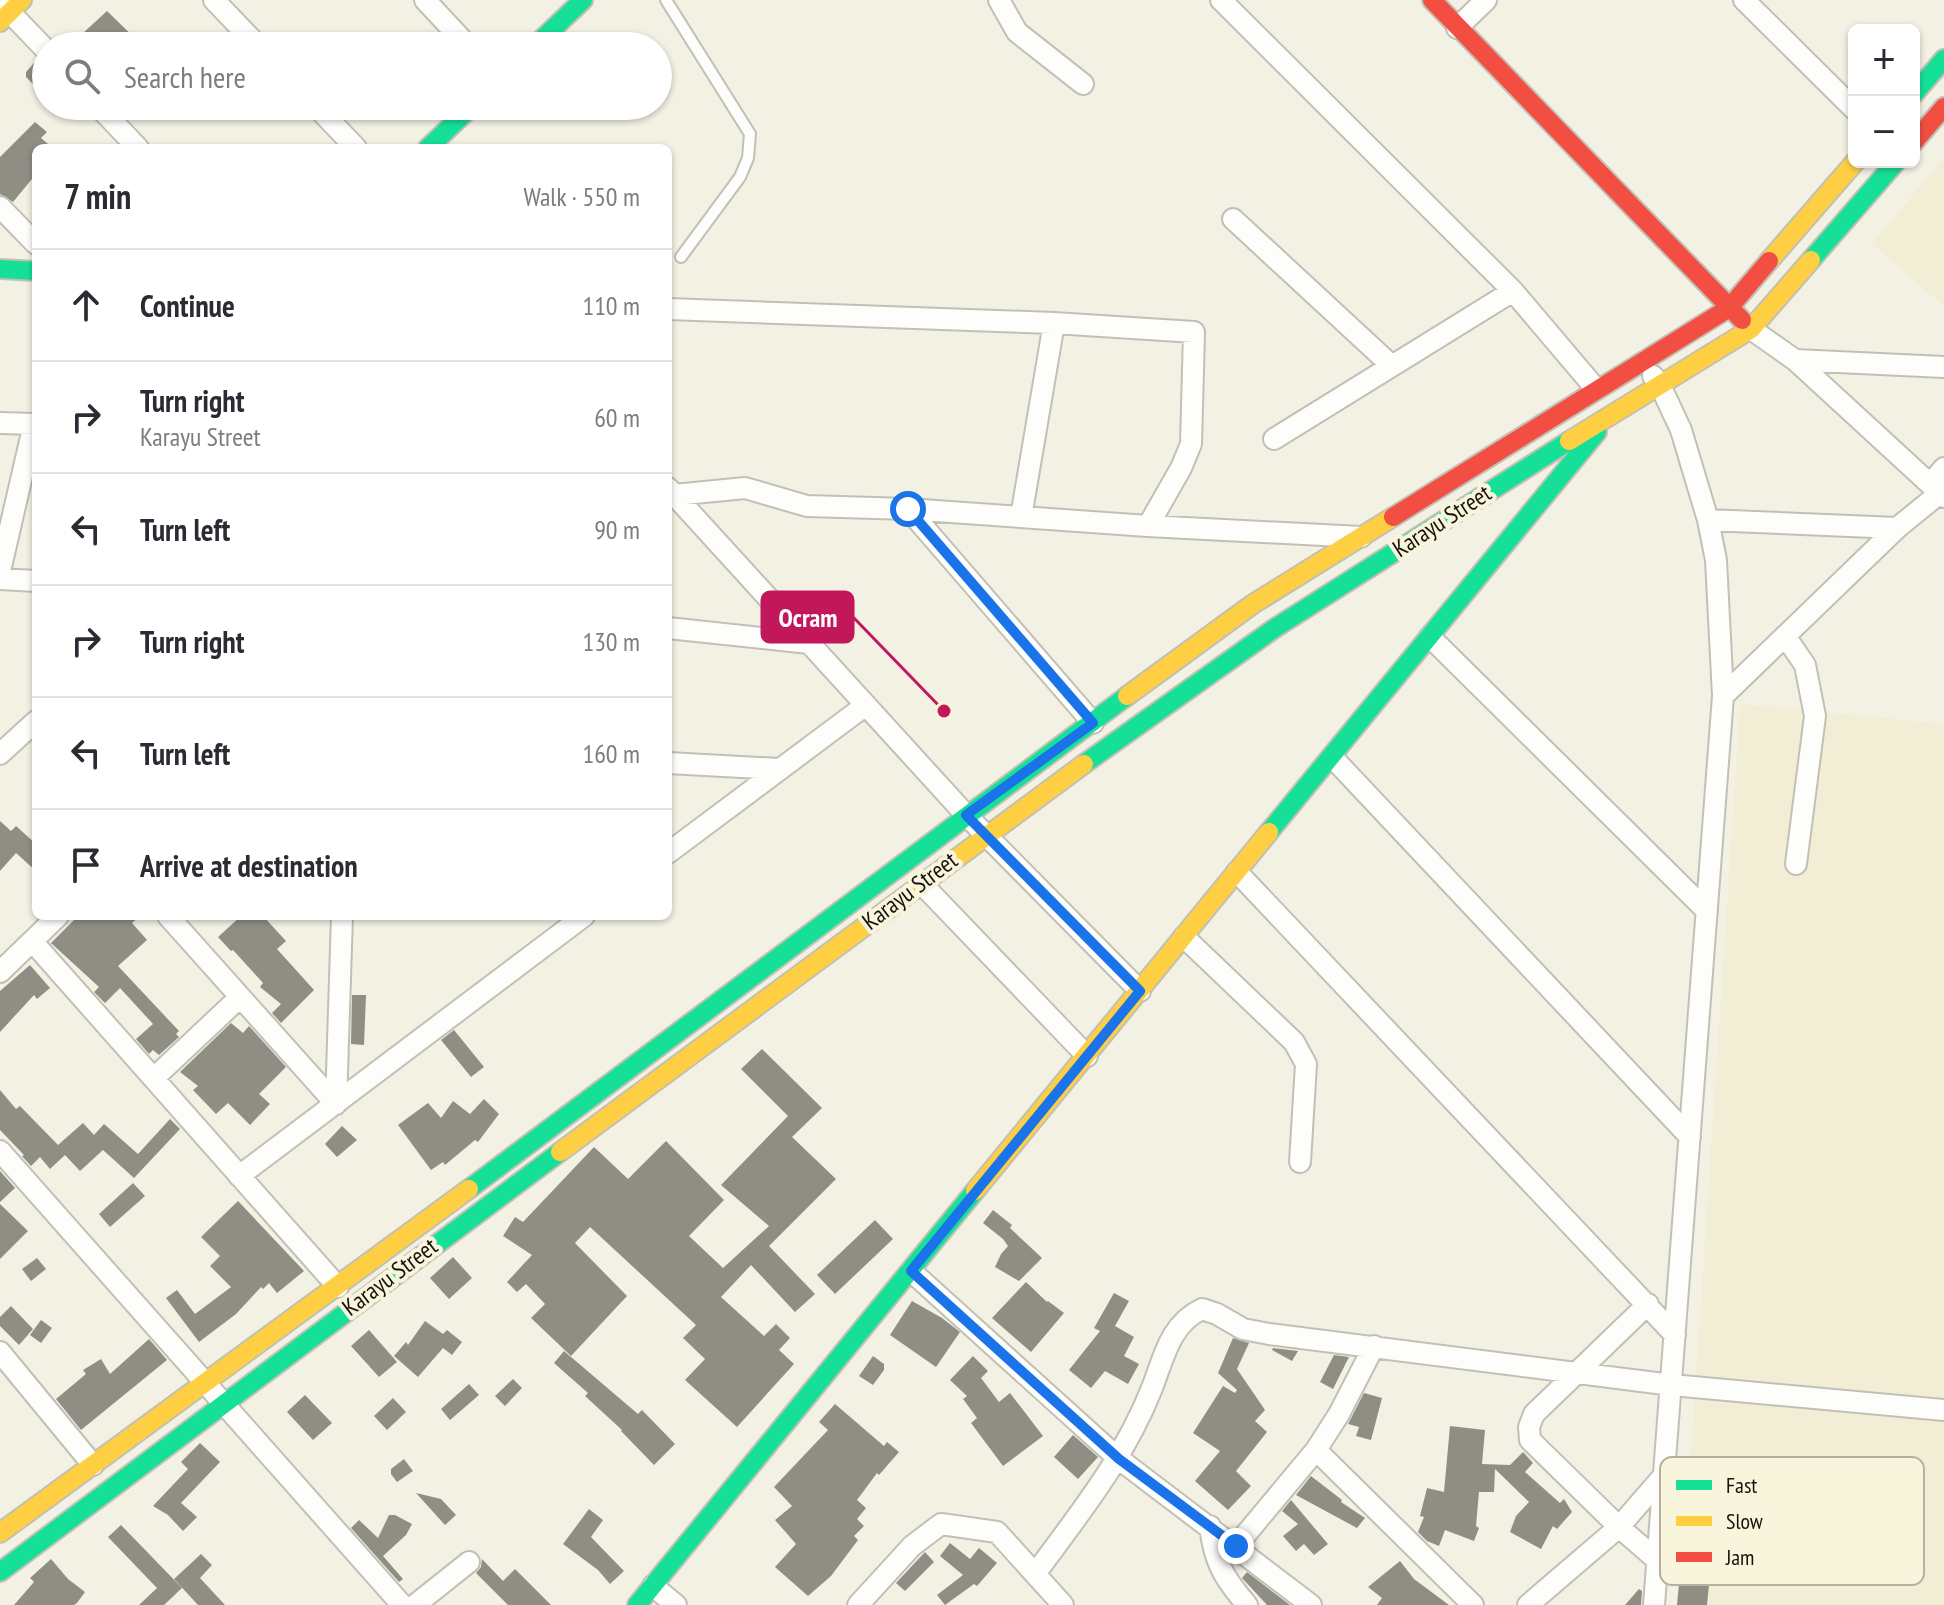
<!DOCTYPE html>
<html lang="en">
<head>
<meta charset="utf-8">
<style>
	body { margin:0; font-family:"PT Sans Narrow",sans-serif; background:#f7f7f7; color:#2b2b33 }
	.controls { position:absolute; right:24px; top:24px; display:grid; overflow:hidden; border-radius:12px; box-shadow:0 2px 6px #0004 }
	.controls button { width:72px; height:72px; display:grid; place-items:center; padding:0; border:0; border-bottom:2px solid #e1e1e2; background:#fff; color:#2b2b33; font:40px sans-serif }
	.stop { position:absolute; width:24px; height:24px; margin:-18px; border:6px solid #1a73e8; border-radius:50%; background:#fff }
	.stop.end { background:#1a73e8; border-color:#fff; box-shadow:0 2px 8px #0008 }
	.list { margin:0; padding:0; list-style:none }
	h2 { display:flex; justify-content:space-between; align-items:center; height:104px; margin:0; padding:0 32px; font-size:34px }
	h2 small { font-size:26px; font-weight:400; color:#7c7c81 }
	.list li { display:grid; grid-template-columns:52px 1fr auto; gap:24px; align-items:center; box-sizing:border-box; height:112px; padding:0 32px; border-top:2px solid #e1e1e2 }
	.list b { display:block; font-size:30px; white-space:nowrap }
	.list p { margin:0; font-size:26px; white-space:nowrap; color:#7c7c81 }
	.list em { font-size:26px; font-style:normal; color:#7c7c81 }
	.icon { flex:none; width:44px; height:44px; fill:none; stroke:currentColor; stroke-width:2; stroke-linecap:round; stroke-linejoin:round }
	.map { position:relative; flex:none; width:1944px; height:1605px; overflow:hidden }
	.search { position:absolute; background:#fff; box-shadow:0 2px 6px #0004; left:32px; top:32px; width:640px; height:88px; display:flex; align-items:center; gap:20px; box-sizing:border-box; padding:0 28px; border-radius:44px; color:#7c7c81; font-size:30px }
	.panel { position:absolute; background:#fff; box-shadow:0 2px 6px #0004; left:32px; top:144px; width:640px; height:776px; border-radius:12px }
	.map>svg:first-child { display:block }
	.built { fill:#f2eed6 }
	.building { fill:#8f8e84 }
	.lines { fill:none; stroke-linecap:round; stroke-linejoin:round }
	.lane-casing { stroke:#c2c0b5; stroke-width:14 }
	.street-casing { stroke:#c2c0b5; stroke-width:24 }
	.fast-casing { stroke:#c2c0b5; stroke-width:22 }
	.slow-casing { stroke:#c2c0b5; stroke-width:22 }
	.jam-casing { stroke:#c2c0b5; stroke-width:22 }
	.lane { stroke:#fdfdfb; stroke-width:10 }
	.street { stroke:#fdfdfb; stroke-width:20 }
	.fast { stroke:#16e098; stroke-width:18 }
	.slow { stroke:#ffcf43; stroke-width:18 }
	.jam { stroke:#f24e42; stroke-width:18 }
	.route { stroke:#1a73e8; stroke-width:10 }
	.labels { text-anchor:middle; stroke-width:8; stroke-linejoin:round; paint-order:stroke }
	.street-label { font-size:24px; fill:#15130b; stroke:#f9f5dd }
	.key { fill:#f9f5dd; stroke:#b5b19e; stroke-width:2 }
	.key-label { font-size:22px; fill:#15130b }
	.leader { fill:none; stroke:#c2185b; stroke-width:3 }
	.callout-dot { fill:#c2185b; stroke:#f9f5dd; stroke-width:3 }
	.callout { fill:#c2185b; stroke:#c2185b; stroke-width:3 }
	.callout-label { font-size:26px; text-anchor:middle; font-weight:bold; fill:#fff }
</style>
</head>
<body>
<div class="map">
<svg width="1944" height="1605" viewBox="0 0 1944 1605">
	<rect width="100%" height="100%" fill="#f3f1e3"/>
	<path class="built" d="M1944 157V306L1872 244Z
		M1740 704 1944 724V1605H1681Z"/>
	<path class="building" d="M107 11 143 46H69Z
		M34 63 46 74V84L42 88H37L26 77V72Z
		M35 122 47 132 41 138 48 144 45 148H36V174L13 202 0 194V157Z
		M0 821 11 831 16 826 36 844V871L16 853 0 871Z
		M78 916H140L132 923 147 940 118 966 179 1031 176 1034 179 1037 159 1055 153 1050 149 1054 136 1039 153 1024 120 988 105 1003 94 992 99 987 51 943Z
		M241 916H263L286 941 277 949 314 990 281 1023 272 1013 281 1004 260 987 263 983 233 950 231 951 218 937Z
		M30 965 50 988 37 999 34 995 0 1032V991Z
		M352 995H366L364 1045 351 1044Z
		M231 1023 243 1033 249 1026 286 1067 259 1094 270 1104 250 1125 228 1103 216 1114 193 1090 198 1086 180 1072Z
		M454 1030 484 1067 471 1077 441 1040Z
		M762 1049 822 1108 792 1137 836 1179 769 1246 815 1294 795 1312 751 1265 721 1297 764 1336 776 1324 790 1338 779 1350 794 1364 737 1427 685 1380 705 1359 683 1338 696 1325 590 1227 575 1243 627 1296 571 1356 531 1318 545 1304 526 1284 517 1292 507 1282 532 1255 503 1236 515 1217 523 1222 594 1147 628 1179 666 1141 724 1200 689 1236 723 1268 769 1226 721 1185 788 1116 741 1069Z
		M0 1090 16 1109 20 1106 58 1145 83 1123 94 1135 104 1124 138 1154 170 1119 180 1129 134 1178 103 1150 80 1171 65 1155 50 1169 40 1157 31 1166 22 1156 24 1155 0 1130Z
		M484 1099 499 1114 478 1142 475 1140 445 1165 443 1162 431 1170 398 1125 428 1103 441 1118 453 1101 470 1114Z
		M342 1126 357 1140 337 1157 325 1144Z
		M0 1171 15 1188 0 1202Z
		M133 1183 145 1196 110 1227 99 1214Z
		M238 1201 304 1271 277 1293 269 1283 263 1289 261 1287 236 1314 199 1342 166 1298 177 1290 195 1314 231 1287 210 1266 220 1256 201 1237Z
		M0 1204 28 1231 0 1259Z
		M993 1210 1012 1225 1010 1228 1042 1258 1019 1281 995 1267 1001 1254 1008 1246 1003 1239 983 1223Z
		M875 1220 893 1239 835 1294 817 1275Z
		M453 1257 472 1278 449 1299 430 1278Z
		M37 1258 46 1269 31 1281 22 1269Z
		M1026 1282 1047 1302 1048 1301 1064 1313 1031 1352 992 1318Z
		M1114 1293 1129 1301 1115 1326 1134 1337 1124 1356 1139 1364 1128 1384 1105 1371 1091 1388 1069 1370 1100 1331 1094 1328Z
		M912 1301 942 1318 960 1332 936 1367 890 1335Z
		M11 1306 33 1329 19 1345 0 1326V1317Z
		M41 1320 52 1328 41 1343 30 1335Z
		M425 1321 443 1334 447 1330 462 1342 452 1355 443 1348 418 1377 394 1356 406 1342 408 1345Z
		M369 1330 397 1362 379 1377 351 1346Z
		M1233 1338 1249 1343 1237 1369 1265 1410 1255 1421 1267 1432 1236 1471 1251 1486 1228 1510 1195 1481 1220 1451 1193 1433 1223 1386 1235 1393 1237 1390 1218 1373Z
		M149 1339 167 1360 81 1430 56 1399 86 1374 83 1370 101 1359 110 1374Z
		M1273 1348 1298 1351 1292 1361 1272 1350Z
		M564 1351 638 1414 642 1410 675 1444 654 1465 621 1431 622 1430 585 1396 588 1393 554 1363Z
		M1334 1355 1349 1357 1333 1389 1320 1382Z
		M873 1356 884 1364V1370L873 1385 859 1376Z
		M973 1356 988 1371 981 1378 999 1402 1010 1393 1043 1436 1003 1466 971 1423 977 1418 963 1399 967 1396 950 1380Z
		M513 1379 522 1388 505 1406 495 1396Z
		M469 1384 479 1395 450 1420 441 1409Z
		M1364 1393 1382 1398 1371 1440 1356 1436 1359 1427 1348 1424Z
		M305 1395 332 1423 313 1440 287 1412Z
		M393 1398 406 1412 387 1430 374 1416Z
		M835 1404 884 1446 887 1442 899 1452 879 1475 877 1473 857 1500 866 1508 857 1519 864 1526 854 1536 858 1540 831 1576 808 1596 775 1567 796 1544 775 1520 792 1506 774 1487 828 1430 819 1422Z
		M1450 1426 1485 1430 1482 1464 1510 1465 1523 1452 1533 1463 1525 1472 1560 1503 1564 1499 1572 1512 1557 1529 1553 1526 1541 1549 1510 1532 1516 1516 1529 1502 1495 1469 1494 1492H1479L1476 1526 1479 1528 1474 1541 1445 1530 1439 1546 1427 1541 1418 1532 1424 1517 1420 1516 1427 1488 1444 1492Z
		M1073 1435 1098 1457 1078 1479 1054 1457Z
		M200 1443 220 1462 181 1503 197 1517 183 1531 168 1515 153 1506 188 1469 181 1462Z
		M404 1459 413 1471 397 1482 391 1474V1469Z
		M1311 1476 1342 1500 1341 1502 1365 1518 1357 1528 1296 1495Z
		M416 1493 441 1499 456 1515 445 1525Z
		M1291 1500 1328 1544 1314 1555 1304 1544 1296 1551 1283 1536 1298 1524 1282 1511Z
		M589 1509 603 1520 591 1537 624 1571 610 1584 598 1570 563 1544Z
		M389 1515H395L412 1524 406 1535 383 1556 403 1579 399 1582 351 1528 359 1520 378 1538Z
		M121 1525 182 1588 164 1605H139L157 1588 108 1537Z
		M1683 1541 1713 1544 1707 1605H1677Z
		M950 1543 970 1559 979 1548 997 1563 977 1586 974 1584 945 1605 937 1595 963 1575 940 1556Z
		M925 1552 934 1562 905 1591 896 1583Z
		M201 1554 212 1565 200 1578 225 1605H198L174 1579Z
		M51 1559 68 1579 85 1592 77 1603 74 1605H14L34 1582 30 1578Z
		M482 1559 503 1581 515 1569 551 1605H508L476 1573 481 1567Z
		M1400 1561 1414 1579 1449 1605H1377L1382 1598 1368 1587Z
		M1247 1572 1290 1605H1267L1242 1578Z
		M1639 1589 1642 1591 1641 1605H1625Z"/>
	<g class="lines">
		<defs>
			<path id="lane" d="M666 0 750 134 748 158 740 177 681 257"/>
			<path id="street" d="M214 0 258 46
				M425 0 468 46
				M999 0 1017 32 1083 84
				M1221 0 1513 291 1596 389
				M1744 0 1854 109
				M0 2 46 50
				M1457 28 1486 0
				M98 106 138 148
				M316 106 356 148
				M0 207 36 244
				M1233 219 1392 366
				M668 309 1054 323 1194 332 1191 444 1181 468 1148 526
				M1751 329 1795 360 1944 497
				M1795 360 1944 367
				M1653 376 1659 383 1681 430 1708 520 1716 560 1723 696 1654 1605
				M0 423 36 424
				M1274 439 1513 291
				M1930 484 1944 468
				M668 488 966 815 1140 991
				M674 495 745 488 807 506 908 509 1148 526 1361 537
				M908 509 1093 723
				M1021 517 1054 323
				M1708 520 1897 528
				M0 571 34 424
				M0 579 36 581
				M668 628 809 643
				M1785 636 1805 665 1815 716 1796 864
				M1430 637 1707 911
				M1723 696 1897 528 1940 493
				M0 754 36 721
				M1332 757 1690 1137
				M668 763 779 769
				M668 853 866 705
				M1237 872 1675 1335
				M921 883 1087 1056
				M168 916 336 1104
				M1184 937 1294 1042 1306 1064 1300 1162
				M32 941 338 1287
				M0 972 58 916
				M154 1078 239 998
				M336 1104 342 916
				M0 1151 402 1605
				M239 1176 584 916
				M911 1271 1119 1459 1311 1605
				M1648 1304 1534 1414 1529 1427 1530 1440 1619 1527 1657 1560
				M0 1352 93 1465
				M1316 1450 1473 1605
				M1210 1526C1214 1562 1224 1578 1247 1605
				M1236 1546 1316 1450 1339 1414 1374 1346
				M1035 1574C1079 1514 1124 1459 1152 1388 1164 1357 1170 1324 1202 1309L1217 1314 1243 1329 1269 1334 1672 1385 1944 1410
				M653 1586 676 1605
				M415 1605 469 1562
				M858 1605 912 1546 941 1524 997 1532 1063 1605
				M1528 1605 1619 1527 1665 1474"/>
			<path id="fast" d="M535 46 583 0
				M1914 94 1944 59
				M428 148 472 106
				M1811 260 1896 162
				M0 269 36 271
				M1084 764 1275 628 1569 441
				M1269 832 1597 432
				M469 1189 1127 696
				M0 1572 560 1152
				M637 1605 975 1191"/>
			<path id="slow" d="M0 22 22 0
				M1769 261 1855 162
				M1569 441 1751 329 1811 260
				M1127 696 1253 604 1393 517
				M560 1152 1084 764
				M975 1191 1269 832
				M0 1533 469 1189"/>
			<path id="jam" d="M1432 0 1742 320
				M1914 142 1944 107
				M1393 517 1729 308 1769 261"/>
		</defs>
		<use href="#lane" class="lane-casing"/>
		<use href="#street" class="street-casing"/>
		<use href="#fast" class="fast-casing"/>
		<use href="#slow" class="slow-casing"/>
		<use href="#jam" class="jam-casing"/>
		<use href="#lane" class="lane"/>
		<use href="#street" class="street"/>
		<use href="#fast" class="fast"/>
		<use href="#slow" class="slow"/>
		<use href="#jam" class="jam"/>
	</g>
	<g class="lines">
		<path class="route" d="M908 509 1093 723 966 815 1140 991 911 1271 1119 1459 1236 1546"/>
	</g>
	<g class="labels">
		<g class="street-label">
			<text transform="translate(1442 521) rotate(-33)" y="8">Karayu Street</text>
			<text transform="translate(910 891) rotate(-37)" y="8">Karayu Street</text>
			<text transform="translate(390 1277) rotate(-37)" y="8">Karayu Street</text>
		</g>
	</g>
	<rect x="1660" y="1457" width="264" height="128" rx="12" class="key"/>
	<rect x="1676" y="1480" width="36" height="10" fill="#16e098"/>
	<rect x="1676" y="1516" width="36" height="10" fill="#ffcf43"/>
	<rect x="1676" y="1552" width="36" height="10" fill="#f24e42"/>
	<g class="key-label">
		<text x="1726" y="1493">Fast</text>
		<text x="1726" y="1529">Slow</text>
		<text x="1726" y="1565">Jam</text>
	</g>
	<path class="leader" d="M944 711L853 617"/>
	<circle class="callout-dot" cx="944" cy="711" r="8"/>
	<rect class="callout" x="762" y="592" width="91" height="50" rx="8"/>
	<g class="callout-label">
		<text x="808" y="627">Ocram</text>
	</g>
</svg>
<div class="controls">
<button>+</button>
<button>−</button>
</div>
<div class="stop" style="left:908px;top:509px"></div>
<div class="stop end" style="left:1236px;top:1546px"></div>
<div class="search"><svg class="icon" aria-label="search" viewBox="0 0 24 24"><circle cx="10" cy="10" r="6"/><path d="M15 15l6 6"/></svg>Search here</div>
<section class="panel">
<h2>7 min<small>Walk · 550 m</small></h2>
<ul class="list">
<li><svg class="icon" aria-label="ahead" viewBox="0 0 24 24"><path d="M12 20V5M6 11l6-6 6 6"/></svg><div><b>Continue</b></div><em>110 m</em></li>
<li><svg class="icon" aria-label="right" viewBox="0 0 24 24"><path d="M7 20v-9h11M14 6l5 5-5 5"/></svg><div><b>Turn right</b><p>Karayu Street</p></div><em>60 m</em></li>
<li><svg class="icon" aria-label="left" viewBox="0 0 24 24"><path d="M17 20v-9H6M10 6l-5 5 5 5"/></svg><div><b>Turn left</b></div><em>90 m</em></li>
<li><svg class="icon" aria-label="right" viewBox="0 0 24 24"><path d="M7 20v-9h11M14 6l5 5-5 5"/></svg><div><b>Turn right</b></div><em>130 m</em></li>
<li><svg class="icon" aria-label="left" viewBox="0 0 24 24"><path d="M17 20v-9H6M10 6l-5 5 5 5"/></svg><div><b>Turn left</b></div><em>160 m</em></li>
<li><svg class="icon" aria-label="arrive" viewBox="0 0 24 24"><path d="M6 21V4h12l-3 4 3 4H6"/></svg><div><b>Arrive at destination</b></div></li>
</ul>
</section>
</div>
</body>
</html>
